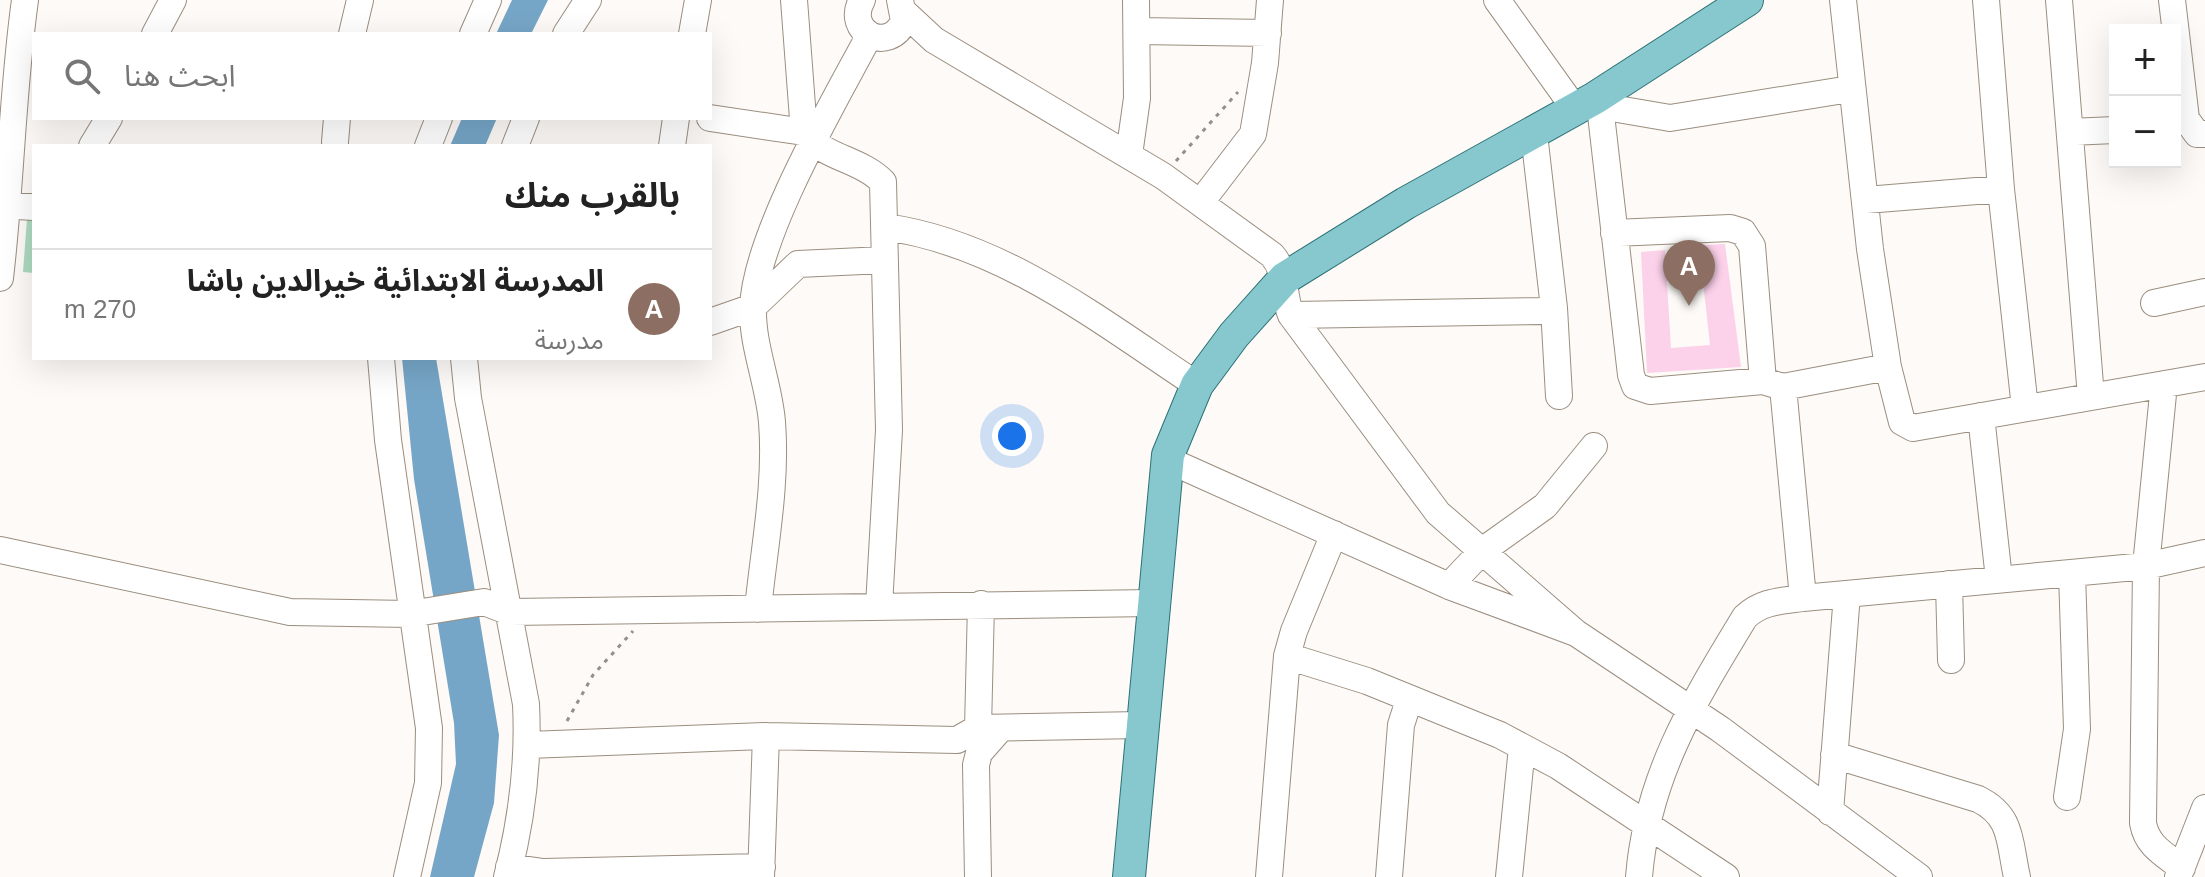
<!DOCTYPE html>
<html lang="ar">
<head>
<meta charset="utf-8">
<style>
	body { margin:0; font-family:Arial,"Noto Sans Arabic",sans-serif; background:#f2f2f2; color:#222; direction:rtl }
	.controls { position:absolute; right:24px; top:24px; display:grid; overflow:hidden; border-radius:0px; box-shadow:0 8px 32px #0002 }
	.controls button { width:72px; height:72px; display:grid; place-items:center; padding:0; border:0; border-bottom:2px solid #e0e0e0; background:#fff; color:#222; font:40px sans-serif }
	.you { position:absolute; left:1012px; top:436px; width:28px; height:28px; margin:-20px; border:6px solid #fff; border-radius:50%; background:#1a73e8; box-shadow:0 0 0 12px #1a73e833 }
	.badge { display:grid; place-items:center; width:52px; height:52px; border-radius:50%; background:#a2145a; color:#fff; font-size:26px; font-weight:700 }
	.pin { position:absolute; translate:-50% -66px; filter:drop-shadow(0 2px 4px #0008) }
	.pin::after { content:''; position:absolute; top:42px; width:28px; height:24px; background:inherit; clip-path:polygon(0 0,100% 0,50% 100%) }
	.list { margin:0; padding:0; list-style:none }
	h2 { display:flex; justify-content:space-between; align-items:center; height:104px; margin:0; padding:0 32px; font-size:34px }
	h2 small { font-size:26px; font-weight:400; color:#767676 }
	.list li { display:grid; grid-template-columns:52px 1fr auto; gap:24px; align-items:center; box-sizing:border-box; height:112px; padding:0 32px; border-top:2px solid #e0e0e0 }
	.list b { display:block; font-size:30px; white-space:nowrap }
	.list p { margin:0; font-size:26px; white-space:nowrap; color:#767676 }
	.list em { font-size:26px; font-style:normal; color:#767676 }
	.icon { flex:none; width:44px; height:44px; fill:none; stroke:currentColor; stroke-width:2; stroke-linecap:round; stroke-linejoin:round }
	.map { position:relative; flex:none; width:2205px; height:877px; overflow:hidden; direction:ltr }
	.search { position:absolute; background:#fff; box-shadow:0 8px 32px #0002; left:32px; top:32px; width:680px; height:88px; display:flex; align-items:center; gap:20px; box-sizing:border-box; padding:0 28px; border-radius:0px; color:#767676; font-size:30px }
	.panel { position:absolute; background:#fff; box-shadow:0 8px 32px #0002; left:32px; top:144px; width:680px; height:216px; border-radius:0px; direction:rtl }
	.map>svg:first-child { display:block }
	.green { fill:#addac0 }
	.water { fill:#76a6c7 }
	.building { fill:#fcd2eb }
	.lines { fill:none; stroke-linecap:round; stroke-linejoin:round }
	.minor-casing { stroke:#9b8e7f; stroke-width:28 }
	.major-casing { stroke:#2c7175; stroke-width:34 }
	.path { stroke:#938f8a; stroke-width:3; stroke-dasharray:4 6; stroke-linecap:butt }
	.minor { stroke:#fff; stroke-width:26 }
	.major { stroke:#86c8ce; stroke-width:32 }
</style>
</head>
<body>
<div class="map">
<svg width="2205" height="877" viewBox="0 0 2205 877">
	<rect width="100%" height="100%" fill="#fdfaf7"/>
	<path class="green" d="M27 219 34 220V273L23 272Z"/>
	<path class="water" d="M512 0H548L531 34H496Z
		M462 118H497L485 146H450Z
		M402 358H436L499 735 494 803 474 877H430L456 764 454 723 414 479Z"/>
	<path class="building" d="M1725 244 1741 367 1647 373 1641 252 1665 250 1671 348 1710 345 1700 255 1686 256 1685 246Z"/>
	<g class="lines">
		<defs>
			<path id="minor" d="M794 0 804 132C823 158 861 159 883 182L889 430 879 606
				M862 0C844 32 889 55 904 21L900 0
				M1497 0 1575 109
				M1843 0 1870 249 1888 367 1902 422 1913 428 2205 377
				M1986 0 2001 189 2025 408
				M2059 0 2091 397
				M2172 0 2186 119 2197 134H2205
				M905 13 934 40 1163 176 1272 255C1288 273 1282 294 1291 315L1438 513 1576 633
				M1138 31 1268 33
				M155 34 173 0
				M352 34 360 0
				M473 34 488 0
				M566 34 588 0
				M692 34 698 0
				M1595 98 1600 106 1631 375 1635 386 1650 391 1763 381 1783 387 1888 367
				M1600 106 1670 118 1850 89
				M710 118 804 132
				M2070 132 2115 130
				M335 142 337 118
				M92 146 109 118
				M428 146 439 118
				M515 146 526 118
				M672 146 676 118
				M1129 155 1137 98 1136 0
				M1866 200 2001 189
				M1201 202 1253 134 1265 63 1270 0
				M0 205 34 207
				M885 227C1002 243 1100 321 1197 385
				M1614 233 1730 228 1743 232 1752 246 1763 381
				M0 278C11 185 12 93 25 0
				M2154 303 2205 292
				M1554 308 1559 396
				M1291 315 1541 311 1554 308 1534 134
				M710 322 753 307 798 264 884 260
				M381 358 388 440 429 728 428 783 407 877
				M464 358 468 398 526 704C529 764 522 819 507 877
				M2164 384 2146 566 2143 823C2147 846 2164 854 2182 868
				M1783 387 1803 598
				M1981 416 1999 579
				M1168 460 1449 586 1576 633 1720 729 1919 877
				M0 550 290 612 410 614 484 602 510 612 1152 603
				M1949 584 1951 660
				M1449 586 1482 551 1545 506 1594 446
				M758 609C764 548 777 484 772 422 769 384 752 346 753 308 755 236 834 102 869 36
				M1287 656 1367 681 1500 735 1558 766 1726 877
				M978 728 981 604
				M528 745 766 736 957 740 978 728 1141 725
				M1834 755 1978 799C2013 816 2009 842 2017 877
				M2067 797 2077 729 2072 573
				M1830 812 1847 594
				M509 867 543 872 762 867
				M761 877 766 736
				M978 877 976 765 979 753 1001 728
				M1269 877 1287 656 1294 631 1334 534
				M1389 877 1401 725 1409 700
				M1509 877 1522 747
				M1639 877C1647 776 1694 701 1745 617 1762 601 1781 601 1803 598L2146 566 2205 553
				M2178 877 2205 808"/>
			<path id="major" d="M1129 877 1168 455 1197 385 1234 335 1285 278 1406 203 1595 98 1747 0"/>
		</defs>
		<use href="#minor" class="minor-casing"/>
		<use href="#major" class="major-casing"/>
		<path class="path" d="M1176 161 1238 92
			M567 721 593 675 633 631"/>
		<use href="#minor" class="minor"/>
		<use href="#major" class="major"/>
	</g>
</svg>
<div class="controls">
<button>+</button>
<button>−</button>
</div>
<div class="you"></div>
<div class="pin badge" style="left:1689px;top:306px;background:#8d6e63">A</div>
<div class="search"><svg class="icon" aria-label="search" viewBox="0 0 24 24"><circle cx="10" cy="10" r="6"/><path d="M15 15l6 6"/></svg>ابحث هنا</div>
<section class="panel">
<h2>بالقرب منك<small></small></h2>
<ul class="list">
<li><span class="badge" style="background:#8d6e63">A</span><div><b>المدرسة الابتدائية خيرالدين باشا</b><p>مدرسة</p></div><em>270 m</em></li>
</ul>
</section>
</div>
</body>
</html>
